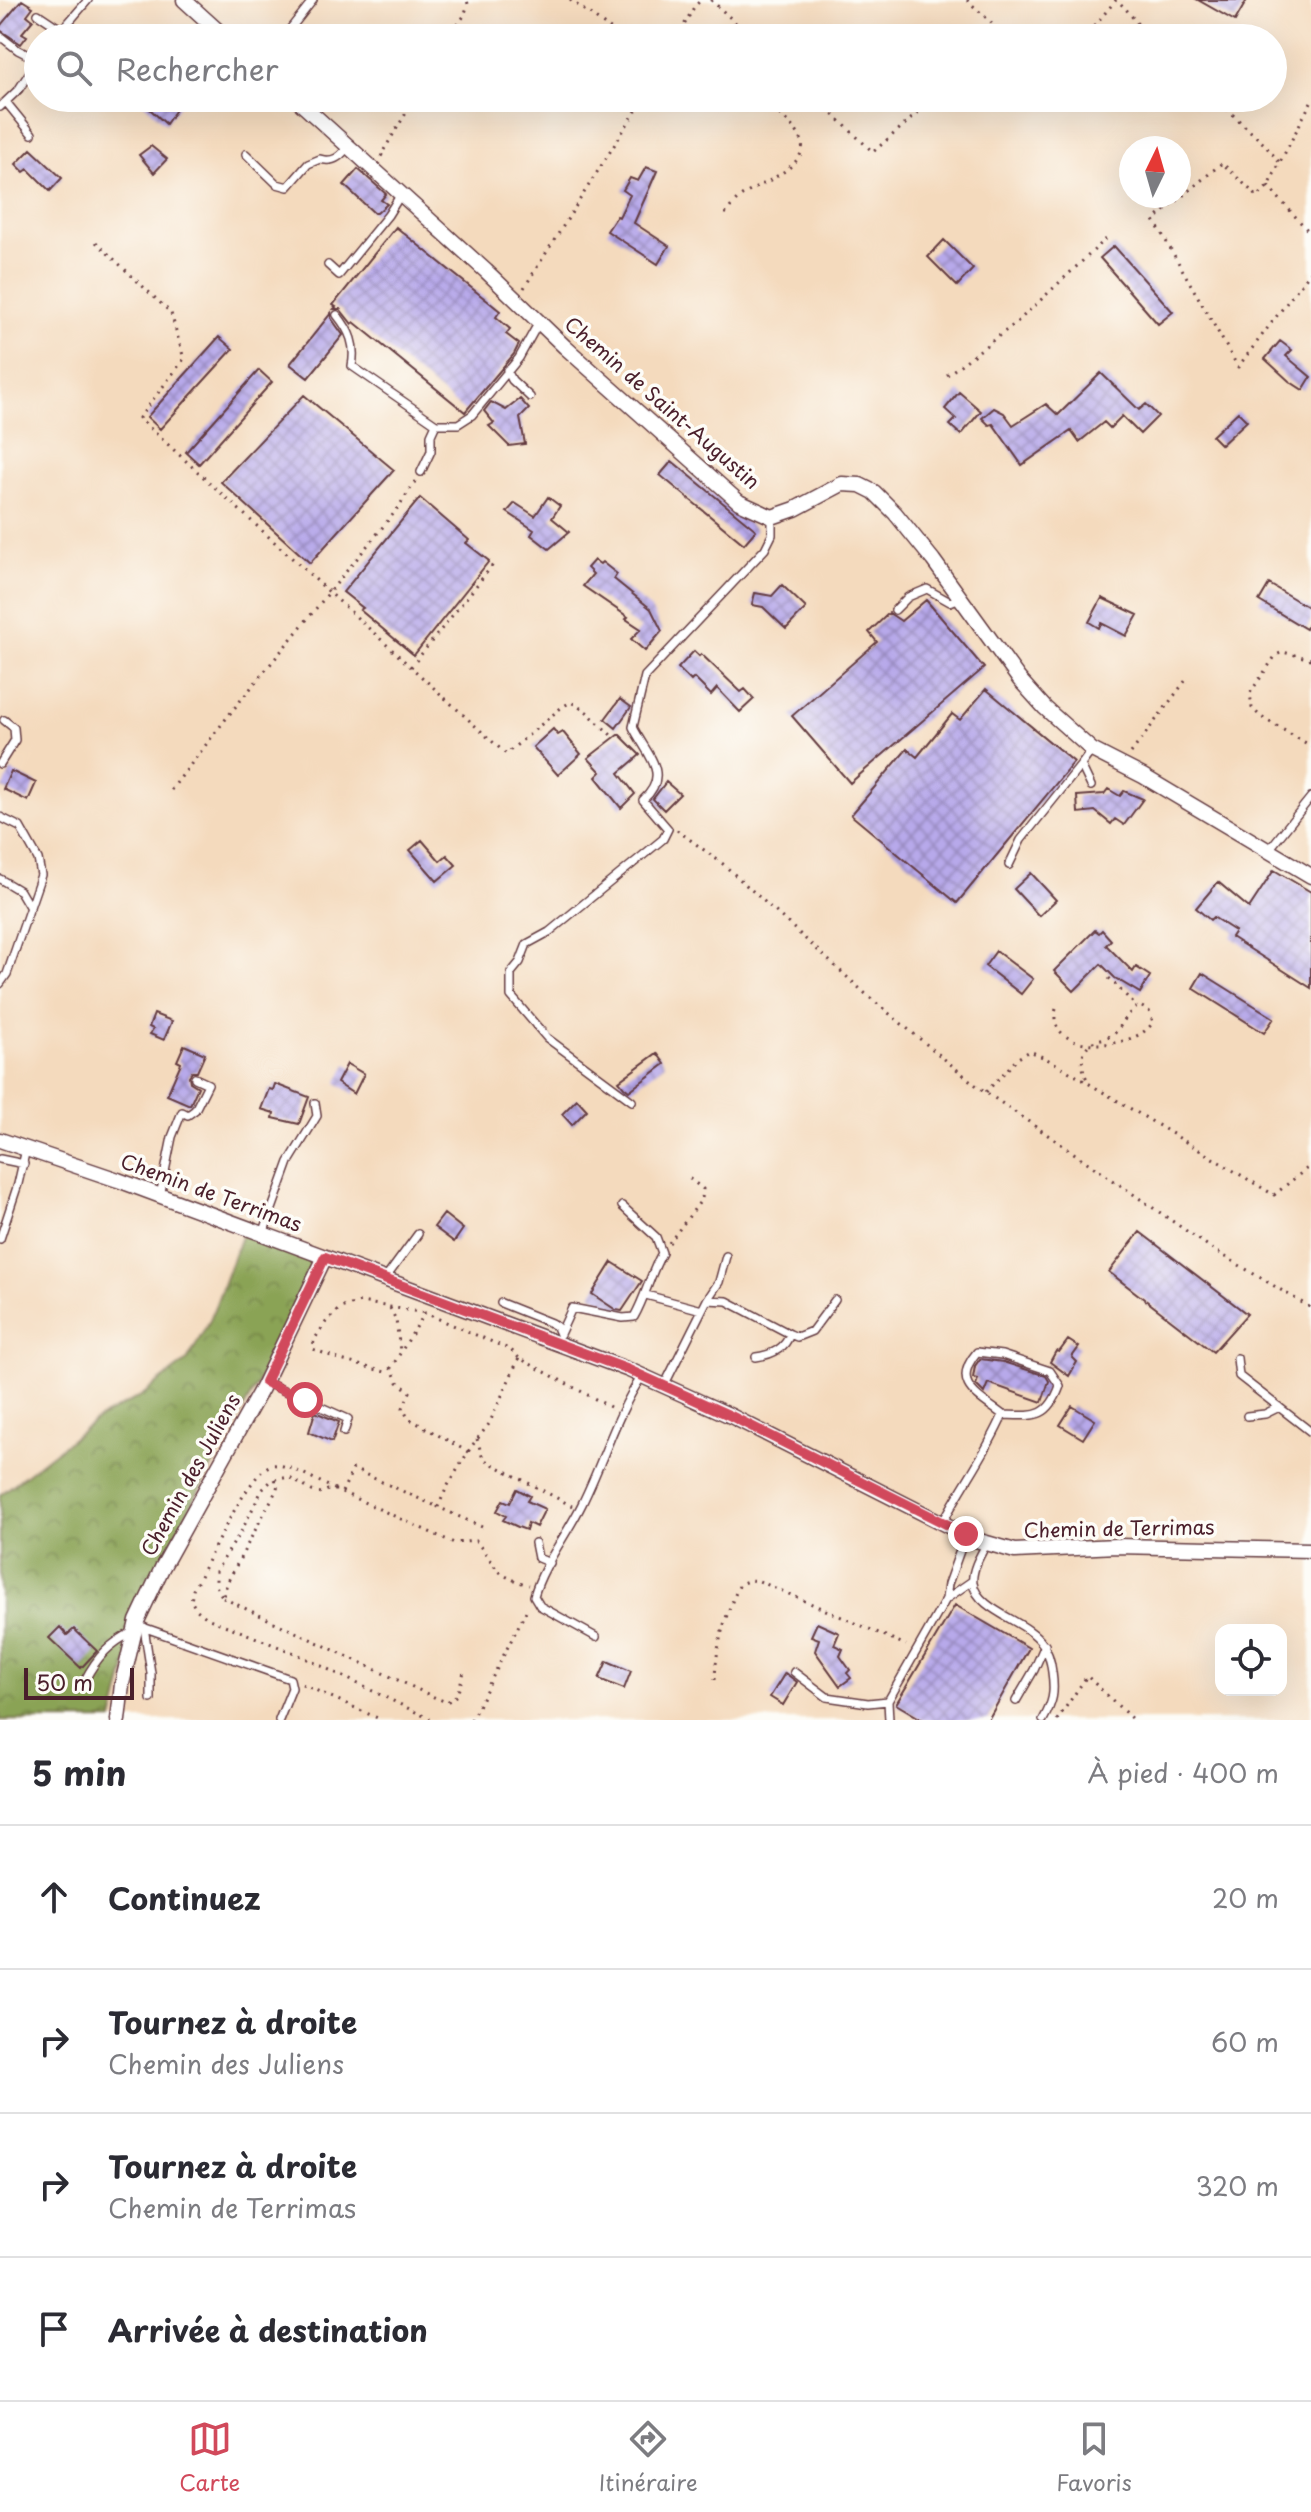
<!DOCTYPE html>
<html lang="fr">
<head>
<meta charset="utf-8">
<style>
	body { margin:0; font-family:"Playpen Sans",sans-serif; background:#f7f7f7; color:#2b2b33 }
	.controls { position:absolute; right:24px; bottom:24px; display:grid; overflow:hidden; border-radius:16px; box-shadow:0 8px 32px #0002 }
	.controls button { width:72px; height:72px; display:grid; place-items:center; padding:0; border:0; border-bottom:2px solid #e1e1e2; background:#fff; color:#2b2b33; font:40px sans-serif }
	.compass { position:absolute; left:1119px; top:136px; width:72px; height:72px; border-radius:50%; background:#fff; box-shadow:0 8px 32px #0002; rotate:5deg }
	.scale { position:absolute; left:24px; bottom:20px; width:110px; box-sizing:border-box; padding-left:8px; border:4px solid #4a1f2b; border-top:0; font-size:22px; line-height:28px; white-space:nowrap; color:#4a1f2b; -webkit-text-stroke:6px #fdfcf7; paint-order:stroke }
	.stop { position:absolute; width:24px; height:24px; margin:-18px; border:6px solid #d1495b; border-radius:50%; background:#fff }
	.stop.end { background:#d1495b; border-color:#fff; box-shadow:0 2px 8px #0008 }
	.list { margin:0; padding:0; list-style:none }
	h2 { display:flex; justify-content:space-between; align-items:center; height:104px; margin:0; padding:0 32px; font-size:34px }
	h2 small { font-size:26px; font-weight:400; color:#7c7c81 }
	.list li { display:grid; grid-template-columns:52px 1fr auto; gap:24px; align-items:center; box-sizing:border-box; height:144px; padding:0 32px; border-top:2px solid #e1e1e2 }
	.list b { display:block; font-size:30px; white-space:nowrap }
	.list p { margin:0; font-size:26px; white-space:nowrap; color:#7c7c81 }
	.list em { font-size:26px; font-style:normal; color:#7c7c81 }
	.icon { flex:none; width:44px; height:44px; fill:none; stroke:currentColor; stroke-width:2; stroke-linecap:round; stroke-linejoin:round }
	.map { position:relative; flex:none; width:1311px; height:1720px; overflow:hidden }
	.search { position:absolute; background:#fff; box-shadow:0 8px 32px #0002; left:24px; right:24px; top:24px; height:88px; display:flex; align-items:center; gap:20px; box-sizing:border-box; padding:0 28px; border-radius:44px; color:#7c7c81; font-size:30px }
	.sheet { height:680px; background:#fff }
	nav { display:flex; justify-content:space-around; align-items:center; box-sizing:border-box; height:112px; border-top:2px solid #e1e1e2; background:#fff; font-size:22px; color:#7c7c81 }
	nav a { display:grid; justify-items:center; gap:4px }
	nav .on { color:#d1495b }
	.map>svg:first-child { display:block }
	.forest { fill:url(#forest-crowns); stroke:#6a6140; stroke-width:2 }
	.building { fill:url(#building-cross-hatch) }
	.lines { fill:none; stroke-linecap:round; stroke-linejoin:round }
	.service-casing { stroke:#643b41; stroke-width:10 }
	.minor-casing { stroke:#643b41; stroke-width:17 }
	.path { stroke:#643b41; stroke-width:3; stroke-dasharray:2 6; stroke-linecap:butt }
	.service { stroke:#fff; stroke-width:7 }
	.minor { stroke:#fff; stroke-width:14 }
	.route { stroke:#d1495b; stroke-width:10 }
	.labels { text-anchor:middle; stroke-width:7; stroke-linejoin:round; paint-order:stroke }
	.street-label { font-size:20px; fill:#4a1f2b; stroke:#fdfcf7 }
</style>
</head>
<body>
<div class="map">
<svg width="1311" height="1720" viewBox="0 0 1311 1720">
	<defs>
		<pattern id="forest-crowns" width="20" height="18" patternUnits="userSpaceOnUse" patternTransform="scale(2)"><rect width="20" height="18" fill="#8aa354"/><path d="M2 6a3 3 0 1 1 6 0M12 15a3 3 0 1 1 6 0" fill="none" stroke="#738446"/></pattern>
		<pattern id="building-cross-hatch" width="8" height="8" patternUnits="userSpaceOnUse" patternTransform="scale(2)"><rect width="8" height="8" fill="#b7a9ea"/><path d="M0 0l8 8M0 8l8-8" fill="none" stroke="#9789be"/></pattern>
	</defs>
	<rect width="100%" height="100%" fill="#fdfcf7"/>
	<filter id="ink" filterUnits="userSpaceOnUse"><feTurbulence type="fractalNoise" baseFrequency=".0125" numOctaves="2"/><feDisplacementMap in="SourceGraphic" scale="16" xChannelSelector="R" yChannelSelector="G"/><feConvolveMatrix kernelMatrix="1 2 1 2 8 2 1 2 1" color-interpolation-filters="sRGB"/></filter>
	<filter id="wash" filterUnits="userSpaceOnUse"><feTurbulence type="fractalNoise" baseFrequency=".006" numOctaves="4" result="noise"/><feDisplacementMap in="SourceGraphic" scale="32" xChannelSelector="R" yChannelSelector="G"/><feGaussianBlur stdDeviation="1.8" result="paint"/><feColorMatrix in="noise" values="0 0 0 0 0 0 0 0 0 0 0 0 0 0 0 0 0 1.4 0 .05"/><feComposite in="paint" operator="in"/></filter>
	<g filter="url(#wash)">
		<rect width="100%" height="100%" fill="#f4dabd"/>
		<path class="forest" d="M243 1231 321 1260 257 1384 145 1590 113 1720H0V1495L96 1420 141 1396 187 1361 210 1320Z"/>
		<g id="blocks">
			<path class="building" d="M22 0 33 7 27 15 33 20 22 33 27 36 21 44 0 30V26Z
				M1198 0H1247L1235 21Z
				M138 98H184L166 124Z
				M151 146 167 159 154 173 139 155Z
				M31 149 62 178 50 191 28 169 24 172 16 164Z
				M646 167 657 171 634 223 669 246 658 264 607 231 617 216 619 217 630 195 623 190 630 178 638 181Z
				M358 169 386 194 381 200 387 204 377 213H374L344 185Z
				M396 227 500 311 496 317 510 329 506 334 519 344 514 354 465 412 354 322 352 324 340 309H334L336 307 333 305Z
				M944 240 973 269 957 286 928 257Z
				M1114 246 1173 312 1158 324 1100 258Z
				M331 313V318L343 335 308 378 290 364Z
				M219 337 233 349 160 429 147 417Z
				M1280 341 1292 350 1286 356 1311 377 1303 390 1289 381 1265 359Z
				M259 370 272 382 199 464 186 452Z
				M1101 373 1139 410 1146 404 1158 416 1140 434 1122 416 1110 428 1104 422 1079 442 1071 431 1022 465 993 424 989 425 982 418 994 408 1004 413 1013 425 1046 404 1058 415Z
				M959 392 981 411 961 435 950 425 956 419 945 409Z
				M304 395 394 470 310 563 221 482Z
				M520 399 529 409 520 418 525 444 509 446 489 426 494 423 484 411 491 402 506 410Z
				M1238 412 1247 421 1221 445 1212 436Z
				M672 461 756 530 744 544 660 475Z
				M548 497 560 506 552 518 569 532 549 549 531 535 534 530 507 512 515 503 535 516Z
				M420 498 469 540 466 543 489 561 414 655 360 610 363 608 343 592Z
				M594 560 600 564 602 562 617 574 614 579 651 609 662 631 645 651 631 639 641 629 626 619 628 617 583 586 593 574 587 568Z
				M1269 584 1311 609V620L1306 629 1259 601Z
				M782 585 806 608 786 629 763 607 752 605 755 593 772 596Z
				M1102 598 1138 615 1126 636 1101 623 1099 628 1089 622Z
				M926 600 984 668 850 783 792 716 877 642 869 632 889 613 901 621Z
				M694 651 699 656 701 654 741 692 745 689 754 699 740 712 717 688 711 695 694 678 691 681 678 668Z
				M986 689 1074 762 957 903 851 815 907 749 917 757 952 714 960 720Z
				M620 699 631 707 616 728 605 719Z
				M553 729 558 735 563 732 581 754 558 775 533 747Z
				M619 734 640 755 619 773 635 794 621 808 596 777 601 772 588 758Z
				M11 771 36 783 28 801 3 789Z
				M666 782 680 794 664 810 653 799Z
				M1108 789 1120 796 1124 791 1143 799 1124 825 1115 819 1111 824 1095 811 1078 813 1077 796 1104 794Z
				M422 840 440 861 447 855 456 865 437 881 410 850Z
				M1274 870 1311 892V988L1231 937 1235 931 1213 917 1210 920 1196 908 1218 882 1249 908Z
				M1031 873 1056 900 1039 916 1014 889Z
				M1095 930 1099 933 1102 930 1111 940 1106 945 1133 972 1136 967 1150 976 1140 993 1115 978 1101 964 1074 991 1054 971Z
				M996 951 1033 979 1021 994 985 966Z
				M1202 973 1274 1018 1264 1033 1193 988Z
				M154 1014 172 1021 164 1040 150 1034 153 1029 149 1027Z
				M184 1045 205 1054 197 1072H192L189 1076 190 1082 198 1087 190 1105 167 1095 181 1063 177 1061Z
				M657 1053 665 1064 629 1091 624 1087 619 1081Z
				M347 1064 364 1074 354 1094 337 1083Z
				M275 1084 309 1097 299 1124 273 1118 274 1113 261 1109 269 1089 273 1090Z
				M577 1099 587 1110 572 1125 562 1114Z
				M444 1214 463 1229 454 1242 434 1227Z
				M1140 1232 1247 1314 1213 1352 1109 1272Z
				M612 1262 642 1281 622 1311 616 1310 592 1294Z
				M1068 1340 1079 1347 1072 1357 1077 1362 1069 1376 1050 1362 1056 1351 1059 1352Z
				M980 1359 1003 1362 1046 1376 1049 1381 1042 1402 988 1383 984 1393 976 1385 978 1379 973 1378 975 1366Z
				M1072 1406 1095 1420 1083 1439 1060 1425Z
				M315 1412 339 1422 332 1442 309 1432Z
				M517 1489 530 1496 527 1501 545 1509 536 1527 528 1523 526 1530 518 1527 503 1520 506 1516 497 1511 503 1500 510 1503Z
				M955 1605 1029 1648 988 1720H923L896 1704Z
				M817 1623 839 1633 834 1645 843 1649 840 1656 850 1670 847 1673 851 1678 840 1686 815 1651 819 1639 811 1636Z
				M60 1627 67 1635 74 1629 97 1651 81 1668 49 1638Z
				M607 1661 631 1671 624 1689 599 1679Z
				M785 1673 797 1682 783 1705 770 1697Z"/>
		</g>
	</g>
	<g filter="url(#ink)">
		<use href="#blocks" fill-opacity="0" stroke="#643b41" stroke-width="2"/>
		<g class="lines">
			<defs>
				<path id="service" d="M38 14 62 30 88 0
					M0 36 18 50 38 60
					M203 38 213 26
					M283 38 313 0
					M6 102 32 134
					M0 107 19 89 37 61
					M246 154 277 184 288 187 308 164 320 159C333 163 341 157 348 146
					M328 265 339 275 388 215 401 194
					M337 315C350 331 356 345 352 366L436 424
					M507 370 512 380 530 397
					M421 472 431 451V435L436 424H458L472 415 519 358 539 322
					M895 610 908 597 927 589 950 602 960 598
					M0 764 15 740 14 728 4 720
					M1091 786 1081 765 1092 750
					M0 817 20 827 38 859 41 875 7 974 0 984
					M1268 851 1311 797
					M1009 865 1021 840 1081 765
					M0 879 20 891 30 908
					M632 1101 547 1038 511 996V973L520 962 527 944 549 932 663 839 668 829 643 800C672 774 646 754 633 727L645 676 765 549 772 535V517
					M0 1159 24 1164
					M160 1196 172 1137 182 1112 188 1115 195 1110 208 1084 195 1078
					M263 1234 289 1162 317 1116 315 1103
					M0 1239 18 1184 26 1149
					M385 1279 418 1234
					M646 1295 702 1310
					M707 1300 719 1282 726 1256
					M501 1303 551 1323 557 1327 560 1334
					M560 1334 572 1308 623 1318 634 1317C646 1296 650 1274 662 1253L656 1237 622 1206
					M790 1334 797 1337 812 1331 835 1300
					M1237 1358 1239 1376 1311 1432
					M265 1382 348 1419 344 1432
					M664 1386 707 1300 727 1301 790 1334C785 1349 771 1355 756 1357
					M1247 1416 1265 1414 1279 1407
					M943 1522C962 1486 987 1452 1003 1415 1035 1416 1048 1419 1060 1386L1050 1371 1002 1355 977 1352C950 1384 978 1396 1003 1415
					M535 1543 538 1558 550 1563
					M987 1543C981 1554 971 1570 973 1583 977 1611 1028 1621 1042 1643 1048 1651 1051 1663 1052 1672 1055 1693 1053 1702 1043 1720
					M946 1599 948 1584 966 1534
					M137 1625 290 1679 292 1688 279 1720
					M144 1627 151 1673V1699
					M596 1637 540 1606 534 1596C542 1566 568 1533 582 1504 603 1462 616 1415 642 1376
					M794 1672 827 1697 868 1703 888 1701
					M85 1680C97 1657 110 1643 133 1632
					M1016 1701 1034 1670 1045 1645
					M889 1720 888 1701 946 1599 972 1581"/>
				<path id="minor" d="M184 0 226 38
					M295 98 486 271 565 347 739 502 772 517 795 509 842 484 860 485 874 492 895 513 933 560 1019 679 1045 708 1092 750 1143 776 1311 876
					M0 1140 118 1180 629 1370 731 1416 976 1540 1015 1551 1116 1546 1311 1550
					M118 1720 122 1684 137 1621 162 1568 262 1388 325 1257"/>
			</defs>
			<use href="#service" class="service-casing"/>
			<use href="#minor" class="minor-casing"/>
			<path class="path" d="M570 0 623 38
				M711 0 752 38
				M967 0 1008 38
				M448 38 464 16 468 4 467 0
				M677 38 694 7 701 0
				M1084 38 1116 0C1130 10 1137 26 1149 38
				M816 98 873 152 935 98
				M1215 98 1264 144 1280 163
				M1311 102 1268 186 1258 197 1222 163 1154 220 1238 367 1311 271
				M383 156 381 155 415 98
				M1268 186 1311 234
				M725 214C730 208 735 201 742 196 762 182 822 162 796 131 786 118 771 108 758 98
				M96 242 171 313 184 359 139 418 506 754 562 707 571 702 587 712 611 735
				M524 288 644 98
				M947 375 1016 323 1106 239
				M1311 659 1283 652 1276 655 1250 693 1252 708 1261 717 1311 746
				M411 667 496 561
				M1131 753 1186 680
				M171 790 232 711 395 512 417 479
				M677 830 723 864 868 996 977 1086 1214 1250 1311 1308
				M1109 978 1137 1007
				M1056 1009C1044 1055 1136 1052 1153 1022L1149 1011 1140 1006C1127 1011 1124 1023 1115 1033 1109 1038 1104 1038 1097 1040 1078 1047 1080 1068 1089 1083
				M986 1092 1018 1058 1030 1051 1053 1062 1274 1195 1311 1165
				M669 1243 702 1199 703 1189 686 1176
				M390 1308 396 1320 400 1351
				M391 1368 385 1372 341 1360 313 1349 314 1340 326 1322 340 1308 361 1302 425 1313
				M477 1439 483 1459 572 1506
				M468 1452 408 1418 403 1408 410 1392 398 1382 391 1368 425 1313 511 1350 519 1358
				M275 1479 278 1485 276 1491 227 1583 223 1598 216 1586V1571L242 1530 262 1490 271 1481 288 1477 312 1491 321 1493 328 1490H337L454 1543 476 1541C497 1567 493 1575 529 1585
				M335 1489C318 1482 289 1463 272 1465 250 1469 205 1567 193 1590L191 1601 197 1610 207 1618 297 1654 432 1720
				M342 1492 353 1469 438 1507
				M482 1527 438 1507 447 1487 471 1447 489 1424 519 1358 612 1408
				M223 1598 436 1698 447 1702 457 1695 464 1672
				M715 1680C716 1645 725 1615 740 1584L750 1580 759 1581 906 1645
				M302 1684 382 1720
				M471 1720 528 1607
				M1057 1720 1087 1676 1133 1720"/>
			<use href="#service" class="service"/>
			<use href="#minor" class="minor"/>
		</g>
	</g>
	<g class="lines" filter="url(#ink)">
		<path class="route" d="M305 1400 265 1382 325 1257 629 1370 731 1416 966 1534"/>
	</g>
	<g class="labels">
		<g class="street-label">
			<text transform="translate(662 403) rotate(41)" y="7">Chemin de Saint-Augustin</text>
			<text transform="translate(211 1193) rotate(20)" y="7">Chemin de Terrimas</text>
			<text transform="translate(191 1475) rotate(-61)" y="7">Chemin des Juliens</text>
			<text transform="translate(1119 1529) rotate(-1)" y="7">Chemin de Terrimas</text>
		</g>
	</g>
</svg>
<div class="controls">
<button><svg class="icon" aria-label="locate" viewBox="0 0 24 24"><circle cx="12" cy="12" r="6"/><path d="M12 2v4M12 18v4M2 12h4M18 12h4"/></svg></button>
</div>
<svg class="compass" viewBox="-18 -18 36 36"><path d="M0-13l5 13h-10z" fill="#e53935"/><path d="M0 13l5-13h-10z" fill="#7c7c81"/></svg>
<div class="scale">50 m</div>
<div class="stop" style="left:305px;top:1400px"></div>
<div class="stop end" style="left:966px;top:1534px"></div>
<div class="search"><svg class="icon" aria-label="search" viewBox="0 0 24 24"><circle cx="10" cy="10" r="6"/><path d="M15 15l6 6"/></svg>Rechercher</div>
</div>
<section class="sheet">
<h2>5 min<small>À pied · 400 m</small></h2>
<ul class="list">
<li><svg class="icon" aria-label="ahead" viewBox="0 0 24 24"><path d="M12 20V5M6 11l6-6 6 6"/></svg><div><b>Continuez</b></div><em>20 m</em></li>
<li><svg class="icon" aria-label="right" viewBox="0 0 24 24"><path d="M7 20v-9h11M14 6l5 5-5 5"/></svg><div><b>Tournez à droite</b><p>Chemin des Juliens</p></div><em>60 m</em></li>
<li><svg class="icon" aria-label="right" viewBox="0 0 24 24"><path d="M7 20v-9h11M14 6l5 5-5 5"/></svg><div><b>Tournez à droite</b><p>Chemin de Terrimas</p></div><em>320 m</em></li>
<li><svg class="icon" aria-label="arrive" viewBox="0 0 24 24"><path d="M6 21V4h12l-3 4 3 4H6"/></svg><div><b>Arrivée à destination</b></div></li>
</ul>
</section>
<nav>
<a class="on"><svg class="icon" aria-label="map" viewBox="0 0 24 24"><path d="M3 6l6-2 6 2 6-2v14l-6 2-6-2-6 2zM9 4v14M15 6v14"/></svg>Carte</a>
<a><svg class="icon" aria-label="directions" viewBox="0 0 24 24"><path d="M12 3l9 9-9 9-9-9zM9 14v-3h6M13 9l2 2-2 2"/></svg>Itinéraire</a>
<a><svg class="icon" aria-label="saved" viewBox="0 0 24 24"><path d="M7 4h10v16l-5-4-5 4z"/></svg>Favoris</a>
</nav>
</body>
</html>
